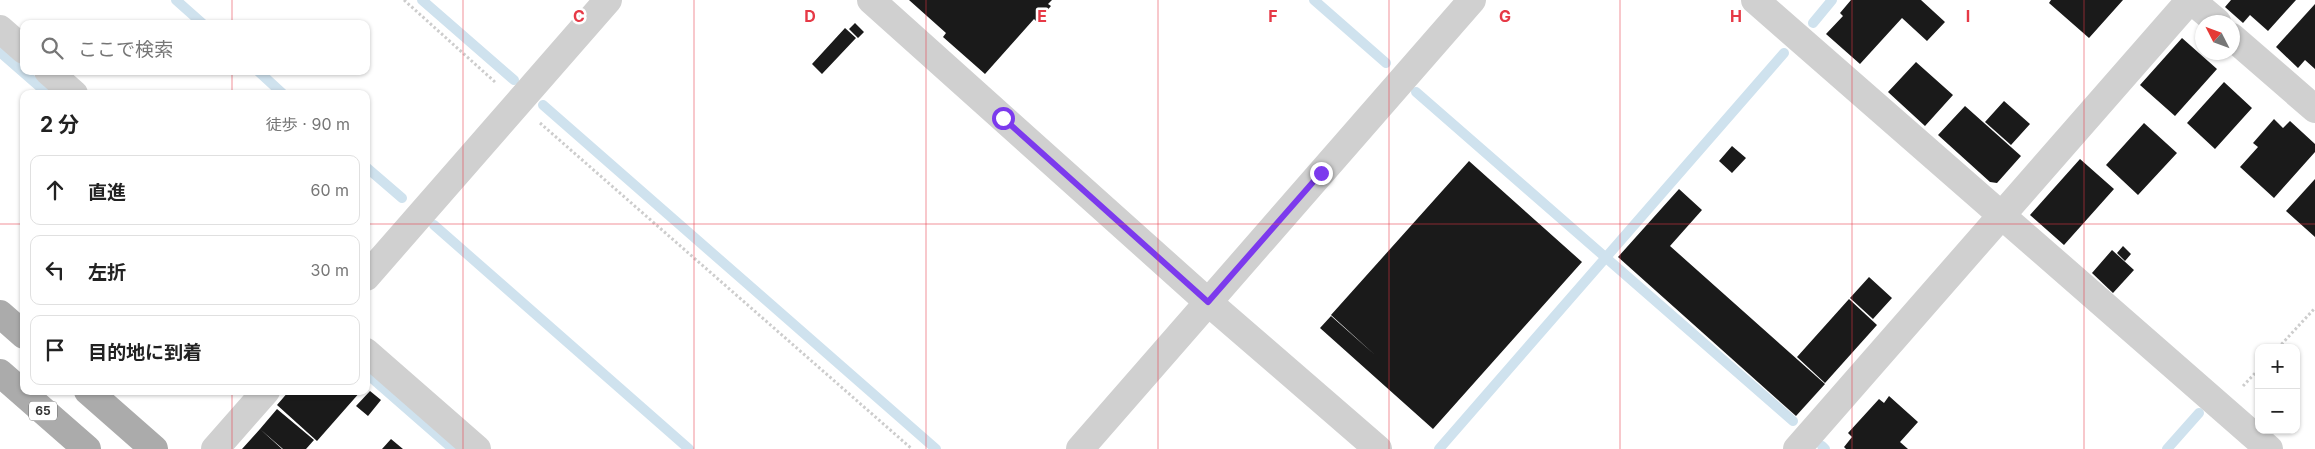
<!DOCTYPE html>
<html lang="ja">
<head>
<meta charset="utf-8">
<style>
	body { margin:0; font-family:Inter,"Noto Sans JP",sans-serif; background:#f6f6f6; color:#222 }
	.controls { position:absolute; right:15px; bottom:15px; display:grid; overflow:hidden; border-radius:10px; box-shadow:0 1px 4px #0004 }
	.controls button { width:45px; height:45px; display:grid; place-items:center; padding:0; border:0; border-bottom:1px solid #e0e0e0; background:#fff; color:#222; font:25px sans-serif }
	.compass { position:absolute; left:2195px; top:15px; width:45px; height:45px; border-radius:50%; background:#fff; box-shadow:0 1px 4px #0004; rotate:312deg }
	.stop { position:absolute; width:15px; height:15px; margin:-11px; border:4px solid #7c3aed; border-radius:50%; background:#fff }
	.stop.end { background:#7c3aed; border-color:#fff; box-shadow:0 1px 5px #0008 }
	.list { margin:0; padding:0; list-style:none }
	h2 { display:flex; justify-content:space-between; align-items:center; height:65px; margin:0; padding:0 20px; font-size:21px }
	h2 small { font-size:16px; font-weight:400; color:#767676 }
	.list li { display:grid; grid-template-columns:32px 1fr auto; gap:15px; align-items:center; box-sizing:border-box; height:70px; margin:0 10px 10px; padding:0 10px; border:1px solid #e0e0e0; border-radius:10px }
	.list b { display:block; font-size:19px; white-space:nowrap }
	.list em { font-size:16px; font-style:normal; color:#767676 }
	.icon { flex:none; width:28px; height:28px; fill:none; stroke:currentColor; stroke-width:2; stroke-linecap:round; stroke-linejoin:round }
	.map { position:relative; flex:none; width:2315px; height:449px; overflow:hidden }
	.search { position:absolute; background:#fff; box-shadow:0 1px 4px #0004; left:20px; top:20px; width:350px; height:55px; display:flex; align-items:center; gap:12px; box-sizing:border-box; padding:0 18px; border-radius:10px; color:#767676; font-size:19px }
	.panel { position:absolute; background:#fff; box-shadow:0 1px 4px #0004; left:20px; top:90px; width:350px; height:305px; border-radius:10px }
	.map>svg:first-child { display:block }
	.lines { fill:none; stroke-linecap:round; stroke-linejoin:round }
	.stream { stroke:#cfe2ee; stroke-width:10 }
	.building { fill:#1a1a1a }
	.path { stroke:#cdcdcd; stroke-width:3; stroke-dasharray:2.5 2.5; stroke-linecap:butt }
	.street { stroke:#d0d0d0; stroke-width:28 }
	.primary { stroke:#ababab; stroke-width:28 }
	.route { stroke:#7c3aed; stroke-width:6 }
	.grid { fill:none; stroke:#e63946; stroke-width:1; stroke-opacity:0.55 }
	.labels { text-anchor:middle; stroke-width:5; stroke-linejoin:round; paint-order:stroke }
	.shield { fill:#fff; stroke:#707070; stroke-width:1 }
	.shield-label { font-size:12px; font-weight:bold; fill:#333 }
	.grid-label { font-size:16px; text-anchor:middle; font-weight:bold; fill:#e63946; stroke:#fff; stroke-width:5; stroke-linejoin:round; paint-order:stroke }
</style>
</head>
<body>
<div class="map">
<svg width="2315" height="449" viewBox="0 0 2315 449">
	<rect width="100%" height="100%" fill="#fff"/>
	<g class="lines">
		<path class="stream" d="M176 0 203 24
			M422 0 514 80
			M1314 0 1386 63
			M1813 23 1832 0
			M0 52 48 94
			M258 71 283 94
			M1416 92 1793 421
			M543 105 936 449
			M366 167 402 198
			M434 225 689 449
			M366 373 453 449
			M1822 446 1825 449
			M1439 449 1784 53
			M2167 449 2199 413"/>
	</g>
	<path class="building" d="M909 0H1052L1048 4 1051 6 1037 22 1034 19 985 74 943 37 946 33Z
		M1851 0H1921L1945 22 1927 41 1902 18 1860 64 1826 34 1843 16 1840 13Z
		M2051 0H2123L2089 38 2049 3Z
		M2231 0H2296L2268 31 2250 15 2243 23 2225 7Z
		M2315 4V69L2305 60 2298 68 2276 47Z
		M855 23 864 32 858 38 849 29Z
		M845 28 856 38 822 74 812 64Z
		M2182 38 2217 69 2175 116 2140 85Z
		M1916 62 1953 95 1925 126 1888 92Z
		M2224 82 2252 108 2215 149 2187 123Z
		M2004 101 2030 124 2011 145 1985 122Z
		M1965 106 2021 156 1997 183 1990 182 1938 135Z
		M2274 119 2283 128 2290 121 2315 144V152L2274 198 2240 167 2258 147 2253 143Z
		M2144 123 2177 153 2138 195 2106 165Z
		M1732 146 1746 158 1732 173 1719 161Z
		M2080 159 2114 189 2064 245 2030 215Z
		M1469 161 1582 262 1433 429 1320 328 1331 316 1375 355 1331 315Z
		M2315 179V237L2286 211Z
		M1679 189 1702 210 1670 246 1825 384 1796 416 1618 257Z
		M2123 246 2131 254 2125 261 2117 253Z
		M2112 250 2134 270 2113 293 2092 273Z
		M1869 277 1892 298 1873 319 1850 298Z
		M1849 299 1877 325 1825 383 1797 357Z
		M289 391H361L317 441 277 405Z
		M370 391 381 400 368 416 356 406Z
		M1889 396 1918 422 1900 442 1908 449H1846L1844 447 1852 437 1848 433 1879 399 1884 403Z
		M277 409 314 440 306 449H283L260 429Z
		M260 429 282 449H242Z
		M391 439 403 449H382Z"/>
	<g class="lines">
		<path class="path" d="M404 0 495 82
			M540 123 912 449
			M2278 348 2315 308
			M2243 386 2259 369"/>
		<path class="street" d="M871 0 1208 302 1378 449
			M1755 0 2269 449
			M2191 0 2217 22
			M0 29 24 50
			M2232 37 2315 109
			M48 71 74 94
			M366 277 608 0
			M366 352 477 449
			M215 449 266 391
			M1080 449 1472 0
			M1797 449 2190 0"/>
		<path class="primary" d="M0 314 24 335
			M0 373 87 449
			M88 391 154 449"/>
	</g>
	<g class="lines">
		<path class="route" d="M1003 118 1208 302 1321 173"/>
	</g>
	<path class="grid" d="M232 0V24M463 0V449M694 0V449M926 0V449M1158 0V449M1389 0V449M1620 0V449M1852 0V449M2084 0V449M232 71V94M0 224H24M366 224H2315M232 391V449"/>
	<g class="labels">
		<rect class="shield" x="29" y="401.5" width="28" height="19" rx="4"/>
		<g class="shield-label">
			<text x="43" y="415">65</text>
		</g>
	</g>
	<g class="grid-label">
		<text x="579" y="22">C</text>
		<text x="810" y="22">D</text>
		<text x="1042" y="22">E</text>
		<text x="1273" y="22">F</text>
		<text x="1505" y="22">G</text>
		<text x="1736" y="22">H</text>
		<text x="1968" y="22">I</text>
	</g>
</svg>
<div class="controls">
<button>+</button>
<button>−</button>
</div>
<svg class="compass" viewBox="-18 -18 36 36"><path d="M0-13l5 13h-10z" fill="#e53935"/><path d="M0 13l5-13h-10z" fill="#767676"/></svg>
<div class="stop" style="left:1003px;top:118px"></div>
<div class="stop end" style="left:1321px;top:173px"></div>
<div class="search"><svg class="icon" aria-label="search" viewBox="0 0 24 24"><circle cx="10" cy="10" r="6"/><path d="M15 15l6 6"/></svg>ここで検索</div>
<section class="panel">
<h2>2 分<small>徒歩 · 90 m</small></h2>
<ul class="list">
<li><svg class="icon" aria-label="ahead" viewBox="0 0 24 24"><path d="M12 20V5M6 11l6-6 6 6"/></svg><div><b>直進</b></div><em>60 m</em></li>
<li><svg class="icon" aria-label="left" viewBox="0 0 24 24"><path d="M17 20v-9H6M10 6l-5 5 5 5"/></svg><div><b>左折</b></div><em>30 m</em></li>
<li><svg class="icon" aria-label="arrive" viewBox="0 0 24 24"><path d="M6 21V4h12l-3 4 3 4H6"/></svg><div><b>目的地に到着</b></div></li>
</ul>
</section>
</div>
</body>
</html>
